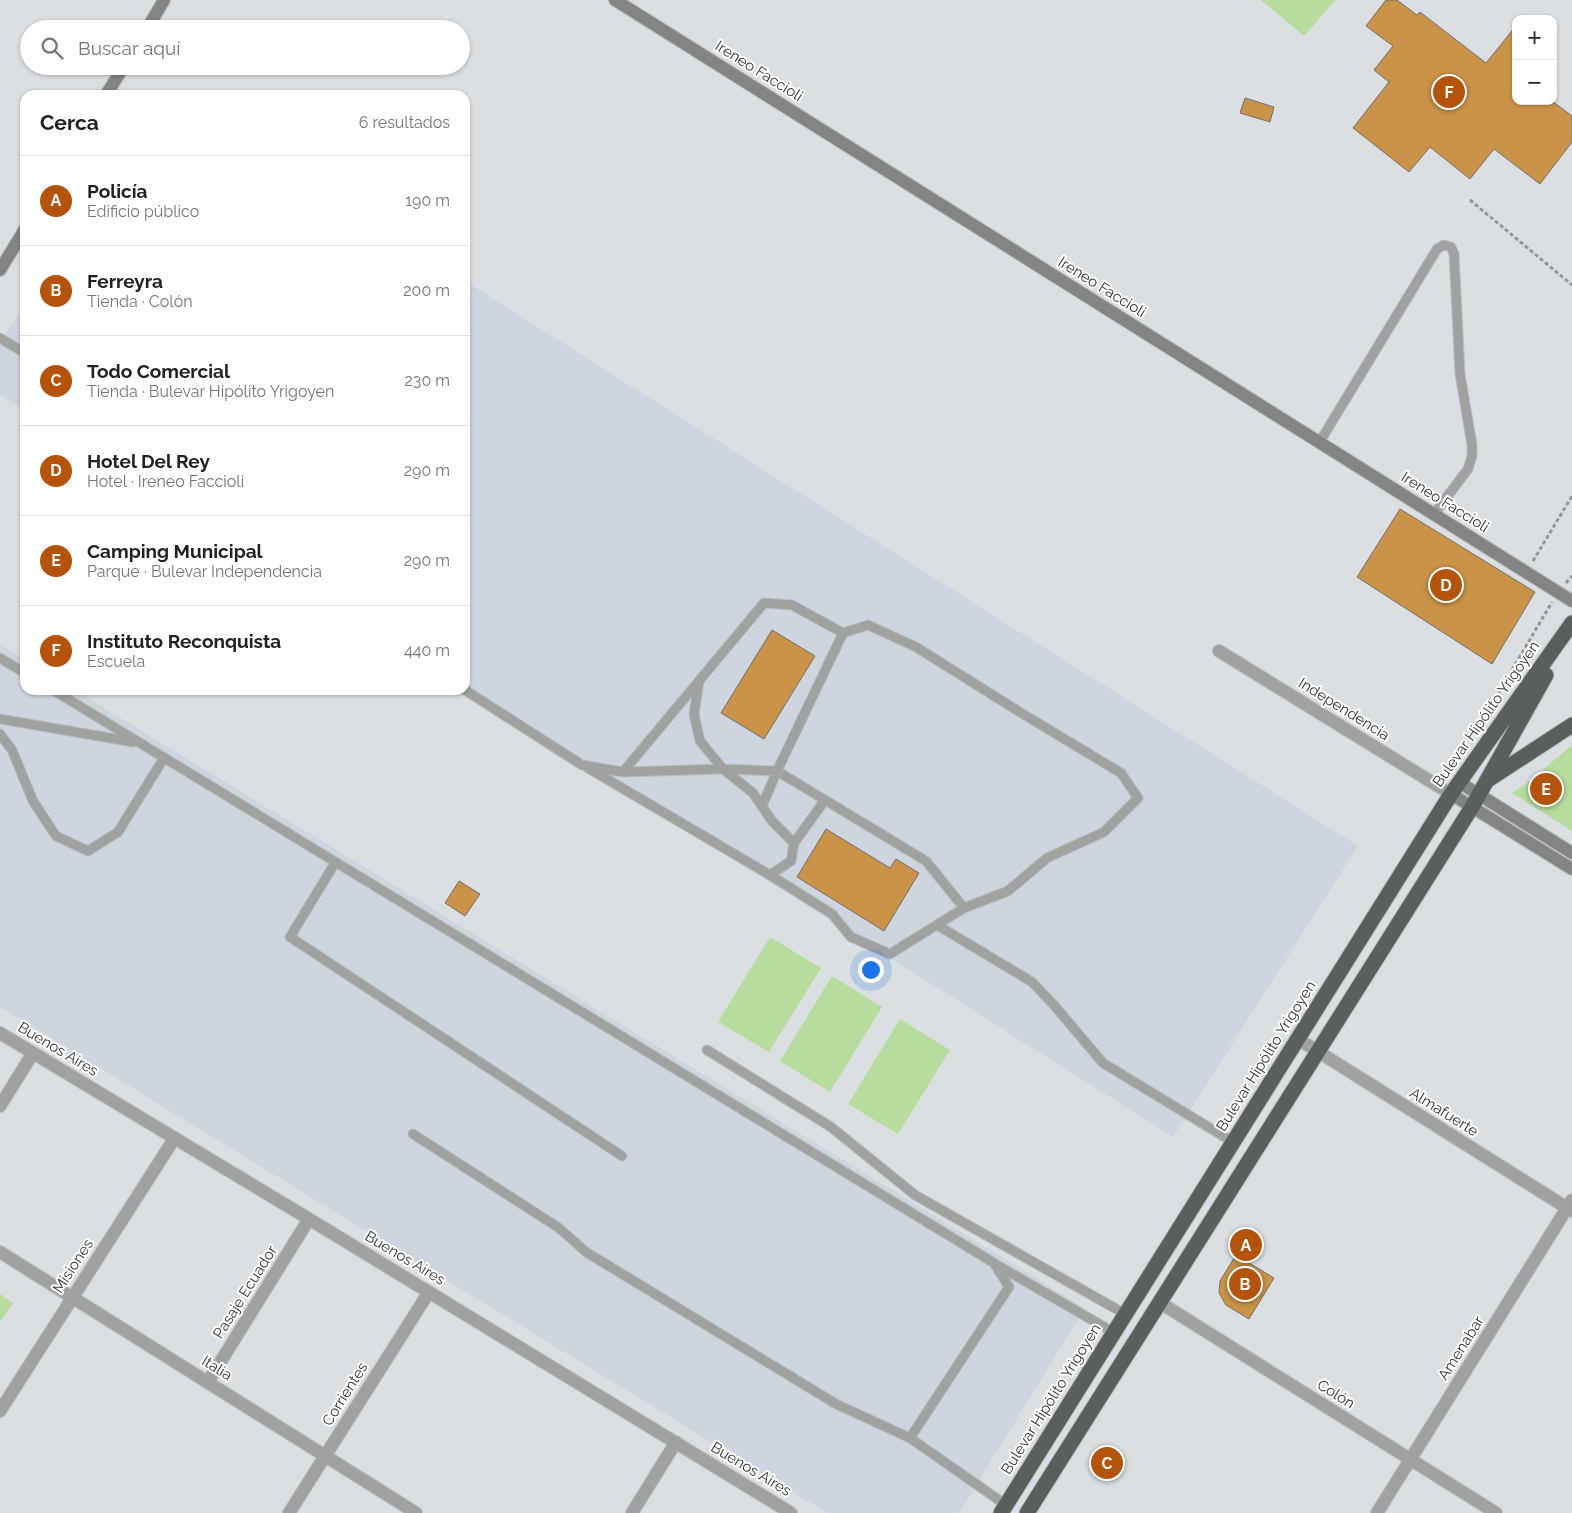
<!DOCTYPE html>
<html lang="es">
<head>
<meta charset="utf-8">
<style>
	body { margin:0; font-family:Raleway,sans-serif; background:#f2f2f2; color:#202124 }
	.controls { position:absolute; right:15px; top:15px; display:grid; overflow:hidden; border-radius:10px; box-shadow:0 1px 4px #0004 }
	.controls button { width:45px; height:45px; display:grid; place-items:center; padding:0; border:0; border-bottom:1px solid #e0e0e0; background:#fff; color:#202124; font:25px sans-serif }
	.you { position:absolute; left:870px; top:969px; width:18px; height:18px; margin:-12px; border:4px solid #fff; border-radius:50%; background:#1a73e8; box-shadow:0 0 0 8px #1a73e833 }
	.badge { display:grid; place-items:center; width:32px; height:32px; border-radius:50%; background:#b45309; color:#fff; font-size:16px; font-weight:700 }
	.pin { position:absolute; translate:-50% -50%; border:2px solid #fff; box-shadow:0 1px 5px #0006 }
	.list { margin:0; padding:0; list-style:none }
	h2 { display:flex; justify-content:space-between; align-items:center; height:65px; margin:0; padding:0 20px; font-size:21px }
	h2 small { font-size:16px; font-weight:400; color:#757577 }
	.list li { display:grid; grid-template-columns:32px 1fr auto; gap:15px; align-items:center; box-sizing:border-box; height:90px; padding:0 20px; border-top:1px solid #e0e0e0 }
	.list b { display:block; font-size:19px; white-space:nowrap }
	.list p { margin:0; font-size:16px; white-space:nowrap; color:#757577 }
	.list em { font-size:16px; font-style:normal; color:#757577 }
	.icon { flex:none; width:28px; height:28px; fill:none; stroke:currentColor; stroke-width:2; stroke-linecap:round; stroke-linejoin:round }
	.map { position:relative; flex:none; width:1572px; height:1513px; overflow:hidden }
	.search { position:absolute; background:#fff; box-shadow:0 1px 4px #0004; left:20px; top:20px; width:450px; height:55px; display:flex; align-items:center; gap:12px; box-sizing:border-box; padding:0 18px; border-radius:28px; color:#757577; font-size:19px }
	.panel { position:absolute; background:#fff; box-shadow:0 1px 4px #0004; left:20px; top:90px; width:450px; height:605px; border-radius:15px }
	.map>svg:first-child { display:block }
	.built { fill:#ced5df }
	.green { fill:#b6dd9e }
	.building { fill:#cb9347; stroke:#716f6c }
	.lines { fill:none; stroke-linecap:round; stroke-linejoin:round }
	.lane-casing { stroke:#babdbf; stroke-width:11 }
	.street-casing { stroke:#babdbf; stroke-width:14 }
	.secondary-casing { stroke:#babdbf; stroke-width:14 }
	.highway-casing { stroke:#babdbf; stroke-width:17 }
	.path { stroke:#959799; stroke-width:3; stroke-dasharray:4 2.5; stroke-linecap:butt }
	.lane { stroke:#a0a2a2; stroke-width:9 }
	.street { stroke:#a0a2a2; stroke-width:12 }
	.secondary { stroke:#828584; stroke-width:12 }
	.highway { stroke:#5a5e5d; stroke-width:15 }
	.labels { text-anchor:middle; stroke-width:4; stroke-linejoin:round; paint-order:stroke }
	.street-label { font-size:15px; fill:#333435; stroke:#fff }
</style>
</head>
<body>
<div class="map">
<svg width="1572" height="1513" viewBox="0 0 1572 1513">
	<rect width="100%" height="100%" fill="#dcdfe2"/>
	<path class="built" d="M465 281 1358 846 1173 1137 465 689Z
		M25 304V411L0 395V343Z
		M0 644 25 660V690H75L1085 1308 959 1513H827L0 1007Z"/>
	<path class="green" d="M1261 0H1335L1304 36Z
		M1572 745V831L1512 793 1526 784Z
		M770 937 821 968 769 1052 718 1022Z
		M832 976 882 1007 830 1092 780 1061Z
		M900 1019 950 1050 898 1134 848 1104Z
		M0 1294 13 1303 0 1322Z"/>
	<path class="building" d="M1386 0H1397L1417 15 1420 12 1486 63 1516 26V101H1552L1572 116V142L1540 184 1494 149 1470 179 1430 147 1409 172 1353 128 1389 82 1374 70 1393 46 1366 26Z
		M1245 98 1274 107 1270 122 1240 113Z
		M1400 509 1535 592 1492 664 1357 577Z
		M772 630 815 656 764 739 721 713Z
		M826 829 890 868 896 859 919 873 884 931 797 877Z
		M459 881 480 894 465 916 445 903Z
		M1236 1255 1274 1278 1249 1319 1226 1305 1219 1293 1220 1281Z"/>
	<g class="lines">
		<defs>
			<path id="lane" d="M0 338 25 353
				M1319 443 1437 249 1444 245 1451 247 1454 254 1460 374 1472 445V456L1468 469 1434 514
				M0 658 25 673
				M53 690 994 1263 1009 1287 910 1438 836 1404 586 1252 559 1228 413 1134
				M465 690 582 765 623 772 723 769 777 771 926 861 964 908 1008 891 1047 858 1104 832 1138 798 1121 773 1023 714 916 647 868 625 843 633 792 605 764 603 623 772
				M0 719 133 742
				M0 734 12 750 33 801 56 836 88 851 118 832 164 758
				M588 768 770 875 791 861 794 843 772 821 753 793 723 769 700 741 694 714 699 681
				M762 806 777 771 843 633
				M794 843 825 800
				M335 863 290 937 622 1156
				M770 875 832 914 851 937 890 954 964 908
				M937 925 1032 982 1053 1004 1103 1063 1233 1142
				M707 1050 831 1127 915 1195 1125 1314
				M997 1265 1113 1332
				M910 1438 1006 1505"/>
			<path id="street" d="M1219 651 1451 794
				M0 1033 309 1219 791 1513
				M1298 1039 1572 1211
				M0 1106 33 1053
				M0 1252 416 1513
				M1159 1302 1496 1513
				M208 1382 309 1219
				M0 1411 174 1139
				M289 1513 429 1292
				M632 1513 676 1442
				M1377 1513 1572 1200"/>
			<path id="secondary" d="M615 0 1572 601
				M147 29 164 0
				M106 95 124 66
				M0 270 25 229
				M1459 782 1572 853
				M1451 794 1572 869"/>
			<path id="highway" d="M1488 780 1572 725
				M1001 1513 1451 794 1572 623
				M1027 1513 1472 807 1546 675"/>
		</defs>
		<use href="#lane" class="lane-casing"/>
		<use href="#street" class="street-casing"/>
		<use href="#secondary" class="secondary-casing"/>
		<use href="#highway" class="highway-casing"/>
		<path class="path" d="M1470 200 1572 285
			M1533 561 1572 496
			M1566 583 1572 576
			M1479 726 1552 602"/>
		<use href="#lane" class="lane"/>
		<use href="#street" class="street"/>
		<use href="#secondary" class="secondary"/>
		<use href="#highway" class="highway"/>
	</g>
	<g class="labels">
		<g class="street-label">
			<text transform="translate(759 71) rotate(32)" y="5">Ireneo Faccioli</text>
			<text transform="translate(1102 287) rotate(32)" y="5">Ireneo Faccioli</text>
			<text transform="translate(1445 502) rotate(32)" y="5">Ireneo Faccioli</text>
			<text transform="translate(1344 709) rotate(32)" y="5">Independencia</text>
			<text transform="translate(1486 714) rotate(-55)" y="5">Bulevar Hipólito Yrigoyen</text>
			<text transform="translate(58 1049) rotate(31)" y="5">Buenos Aires</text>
			<text transform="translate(1266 1056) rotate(-58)" y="5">Bulevar Hipólito Yrigoyen</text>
			<text transform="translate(1444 1112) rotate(32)" y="5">Almafuerte</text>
			<text transform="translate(405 1258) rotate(31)" y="5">Buenos Aires</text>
			<text transform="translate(73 1266) rotate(-57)" y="5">Misiones</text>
			<text transform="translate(245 1292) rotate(-58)" y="5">Pasaje Ecuador</text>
			<text transform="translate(1461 1348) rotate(-58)" y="5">Amenabar</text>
			<text transform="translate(217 1368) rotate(32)" y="5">Italia</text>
			<text transform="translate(345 1394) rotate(-58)" y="5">Corrientes</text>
			<text transform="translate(1336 1394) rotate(32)" y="5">Colón</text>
			<text transform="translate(1051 1399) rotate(-58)" y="5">Bulevar Hipólito Yrigoyen</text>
			<text transform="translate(751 1469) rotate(31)" y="5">Buenos Aires</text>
		</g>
	</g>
</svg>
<div class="controls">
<button>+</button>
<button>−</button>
</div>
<div class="you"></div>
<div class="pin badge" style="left:1246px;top:1245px">A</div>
<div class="pin badge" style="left:1245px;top:1284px">B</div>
<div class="pin badge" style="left:1107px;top:1463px">C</div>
<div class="pin badge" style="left:1446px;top:585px">D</div>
<div class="pin badge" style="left:1546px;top:789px">E</div>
<div class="pin badge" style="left:1449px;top:92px">F</div>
<div class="search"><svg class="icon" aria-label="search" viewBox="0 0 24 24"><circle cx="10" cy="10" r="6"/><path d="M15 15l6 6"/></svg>Buscar aquí</div>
<section class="panel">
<h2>Cerca<small>6 resultados</small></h2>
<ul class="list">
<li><span class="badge">A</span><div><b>Policía</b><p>Edificio público</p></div><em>190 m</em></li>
<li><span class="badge">B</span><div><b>Ferreyra</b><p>Tienda · Colón</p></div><em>200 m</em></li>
<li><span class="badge">C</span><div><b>Todo Comercial</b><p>Tienda · Bulevar Hipólito Yrigoyen</p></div><em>230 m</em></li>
<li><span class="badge">D</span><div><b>Hotel Del Rey</b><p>Hotel · Ireneo Faccioli</p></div><em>290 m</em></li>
<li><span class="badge">E</span><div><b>Camping Municipal</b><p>Parque · Bulevar Independencia</p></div><em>290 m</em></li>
<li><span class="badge">F</span><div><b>Instituto Reconquista</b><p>Escuela</p></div><em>440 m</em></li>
</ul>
</section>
</div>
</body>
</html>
